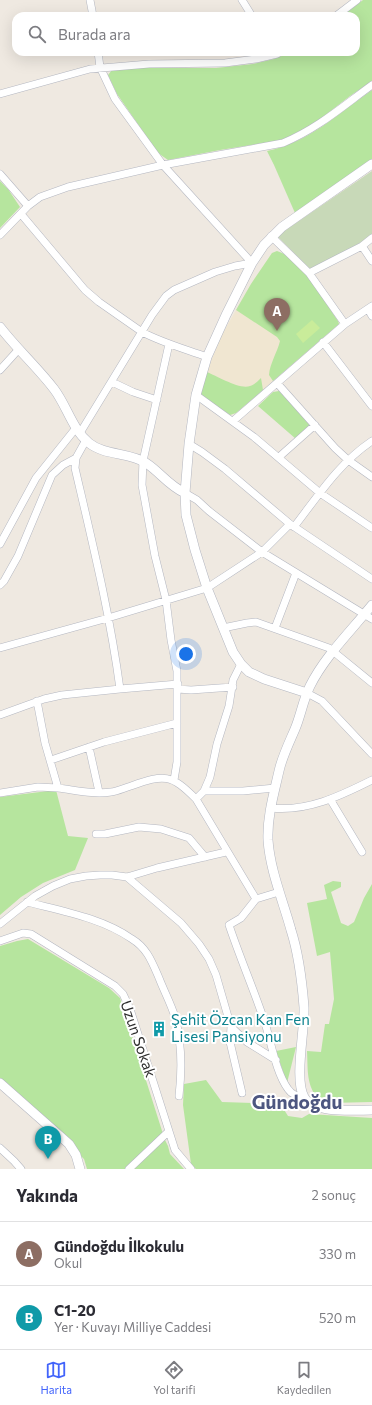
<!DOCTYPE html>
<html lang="tr">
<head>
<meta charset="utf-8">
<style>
	body { margin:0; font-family:Commissioner,sans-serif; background:#f7f7f7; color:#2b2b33 }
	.you { position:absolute; left:186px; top:654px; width:14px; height:14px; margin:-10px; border:3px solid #fff; border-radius:50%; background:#1a73e8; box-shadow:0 0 0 6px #1a73e833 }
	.badge { display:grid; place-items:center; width:26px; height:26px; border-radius:50%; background:#4264fb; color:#fff; font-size:13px; font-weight:700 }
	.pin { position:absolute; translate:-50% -33px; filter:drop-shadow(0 1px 2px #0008) }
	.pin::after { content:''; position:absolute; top:21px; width:14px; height:12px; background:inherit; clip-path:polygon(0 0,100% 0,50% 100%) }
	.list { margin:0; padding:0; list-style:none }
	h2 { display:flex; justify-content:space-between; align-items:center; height:52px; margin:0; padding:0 16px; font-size:17px }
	h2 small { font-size:13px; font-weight:400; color:#7c7c81 }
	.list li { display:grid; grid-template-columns:26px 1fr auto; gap:12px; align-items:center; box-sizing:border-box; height:64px; padding:0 16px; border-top:1px solid #e1e1e2 }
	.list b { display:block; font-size:15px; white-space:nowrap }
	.list p { margin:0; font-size:13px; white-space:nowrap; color:#7c7c81 }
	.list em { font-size:13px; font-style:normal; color:#7c7c81 }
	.icon { flex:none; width:22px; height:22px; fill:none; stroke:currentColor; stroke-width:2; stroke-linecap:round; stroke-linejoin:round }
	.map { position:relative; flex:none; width:372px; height:1169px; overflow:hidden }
	.search { position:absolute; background:#fff; box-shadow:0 4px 16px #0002; left:12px; right:12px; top:12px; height:44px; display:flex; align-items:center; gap:10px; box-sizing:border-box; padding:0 14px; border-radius:12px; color:#7c7c81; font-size:15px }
	.sheet { height:180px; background:#fff }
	nav { display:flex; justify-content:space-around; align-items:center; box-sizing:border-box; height:56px; border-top:1px solid #e1e1e2; background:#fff; font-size:11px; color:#7c7c81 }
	nav a { display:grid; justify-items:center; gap:2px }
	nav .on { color:#4264fb }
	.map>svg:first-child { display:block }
	.education { fill:#f0e6d1 }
	.green { fill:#b6e59e }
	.cemetery { fill:#c8d9b8 }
	.pitch { fill:#c9ec9a }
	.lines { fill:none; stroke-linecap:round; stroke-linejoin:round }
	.street-casing { stroke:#b4b7c1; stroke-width:8 }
	.secondary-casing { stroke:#b4b7c1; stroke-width:10 }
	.street { stroke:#fff; stroke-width:7 }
	.secondary { stroke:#fff; stroke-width:9 }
	.labels { text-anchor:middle; stroke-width:4; stroke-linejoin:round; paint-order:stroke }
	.culture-label { font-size:15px; fill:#0d838f; stroke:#fff; text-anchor:start }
	.street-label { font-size:15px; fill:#2e2e2e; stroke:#fff }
	.district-label { font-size:19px; font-weight:bold; fill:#4d5680; stroke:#fff }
</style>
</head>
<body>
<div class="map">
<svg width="372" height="1169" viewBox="0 0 372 1169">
	<rect width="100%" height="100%" fill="#efe9e1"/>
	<path class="education" d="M277 251 338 321 339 324 236 413 230 415 207 372 220 338 251 284 272 253Z"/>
	<path class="green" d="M363 0H372V81L350 96 315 123 283 140 220 150 168 160 158 153 117 94 108 75 112 70 140 68H216L253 64 274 59 292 52H356V16H342Z
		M372 90V160L295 213 274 165 267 151C308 143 339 113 372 90Z
		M0 181 8 189 20 207 0 228Z
		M277 251C302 259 324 300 338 321L339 324 273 381 269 375C270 363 277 353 280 341L277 337 236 310 251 284 272 253Z
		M207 372C217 376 240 390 250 386 254 385 258 381 261 378L263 390 236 413 230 415 200 395Z
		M279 391 310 423V425L296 439 258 406 273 392Z
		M56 790 68 836 88 838 75 870 43 883 21 897 0 915V797Z
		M333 881 341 882V887L331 892 341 923 348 926 354 922 364 898 372 884V1102L329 1103 319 1101C306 1084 308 1071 307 1051L321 1052 325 1024H329L334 999 330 952 317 956 307 903 327 899 324 885Z
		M28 939 109 988 120 998 163 1134 125 1169H87L84 1159 0 1078V946L17 941Z
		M296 1047 287 1083 276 1051Z
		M206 1080 222 1102 253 1103 283 1108 288 1116 302 1118 309 1114 372 1118V1169H196L191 1164 183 1105 184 1084Z
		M165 1140 168 1146 170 1154 184 1169H133Z"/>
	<path class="cemetery" d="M372 171V234L360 243 310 269 277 236Z"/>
	<path class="pitch" d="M312 320 320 328 303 343 296 334Z"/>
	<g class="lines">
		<defs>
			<path id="street" d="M90 0 93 16
				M242 0 252 16
				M336 16 357 0
				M98 52 100 67 115 99 163 165 252 263
				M0 94 90 69 149 64 225 63 256 59 277 54 276 52
				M0 174 28 206
				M21 214 85 290 99 302 142 332C163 343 185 349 207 357
				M0 235 28 206 40 197 68 187 163 165 283 143C317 129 343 106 372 85
				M271 236 309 273 345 324
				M362 246 372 261
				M309 273 362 246 372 238
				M368 309 372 316
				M323 342 372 406
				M169 344 143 461 142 485 155 556 166 600 171 640 177 671V762L174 780
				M0 370 19 349
				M112 382 133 392 157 400
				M277 383 335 448 348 460 372 477
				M196 395 254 437 320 493 372 528
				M233 421 345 324 372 306
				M80 433 152 315 166 296 174 290 215 272 235 266 252 263
				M86 440 76 458 75 468C92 541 110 614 120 689
				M189 444 202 452 225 469 290 524 372 579
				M279 457 315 425
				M185 493 197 500 209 511 262 552 372 619
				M294 527C318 496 339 463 372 441
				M0 544 36 478 76 428
				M0 585 4 581 18 556 52 475 63 465 76 458
				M223 628 247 623 256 622 329 648 372 683
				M275 628 296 573
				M0 648 108 618 207 588 262 552 290 524
				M178 689 191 690 233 687
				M307 693 322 701 372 754
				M37 701 45 743 58 788C75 790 94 795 111 792 118 791 124 788 131 786 165 774 171 774 196 799L256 899
				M0 715 44 699 62 695 120 689 178 684
				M89 747 99 792
				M51 760 104 742 177 723
				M204 791H243L275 788
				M0 793 38 787 58 788
				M196 799 204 791 210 777 217 744 229 706 233 680 241 664
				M330 799 362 852
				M271 808C307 812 340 796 372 780
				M96 834H105L139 827 161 829 189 838 205 857
				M127 877 181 923 199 944 209 959 216 975 231 1027 230 1042 242 1093
				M279 892 256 899 241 918 229 925C240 958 254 990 265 1023 271 1042 276 1073 288 1089 292 1095 297 1096 304 1097
				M27 902C62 911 102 918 132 939 147 948 152 962 159 978 164 991 171 1004 175 1017 182 1043 182 1070 179 1096
				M0 924 35 896 53 886 70 879 86 876 100 875H112L127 877 157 868 226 852
				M0 941 23 933 31 934 115 986 123 994 130 1009 175 1150 191 1169
				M231 1027 247 1042 276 1060
				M0 1148 14 1161 21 1169
				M129 1169 168 1132"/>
			<path id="secondary" d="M0 327C17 349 38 368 54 389 67 406 72 429 89 443 105 456 129 452 146 463 160 472 169 486 185 493
				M372 605C351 631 325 656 310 686 303 700 301 715 295 729 289 743 282 757 279 771 274 793 267 817 268 840 270 870 283 901 291 930 299 955 302 981 304 1007 305 1029 294 1080 304 1097 313 1114 355 1110 372 1110
				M307 693 264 679 249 672 241 664 233 652 207 588 195 550 186 515 185 493 189 444 196 395 207 357 226 315 252 263 264 245 282 227 372 164
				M0 1083 69 1144 76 1155 80 1169"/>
		</defs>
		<use href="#street" class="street-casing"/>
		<use href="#secondary" class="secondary-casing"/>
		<use href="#street" class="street"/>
		<use href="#secondary" class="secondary"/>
	</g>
	<defs>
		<symbol id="building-bare" viewBox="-9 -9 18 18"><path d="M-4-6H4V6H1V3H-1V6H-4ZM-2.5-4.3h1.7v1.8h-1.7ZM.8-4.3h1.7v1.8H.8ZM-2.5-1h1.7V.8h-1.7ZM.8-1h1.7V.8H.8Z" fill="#0f9aa8" stroke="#fff" stroke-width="2.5" paint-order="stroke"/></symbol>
	</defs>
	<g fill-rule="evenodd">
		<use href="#building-bare" x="148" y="1018" width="22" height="22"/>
	</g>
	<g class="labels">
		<g class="culture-label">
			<text x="171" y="1025">Şehit Özcan Kan Fen<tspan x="171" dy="17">Lisesi Pansiyonu</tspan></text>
		</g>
		<g class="street-label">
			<text transform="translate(138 1039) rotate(71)" y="5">Uzun Sokak</text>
		</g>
		<g class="district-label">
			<text x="297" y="1109">Gündoğdu</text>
		</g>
	</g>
</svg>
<div class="you"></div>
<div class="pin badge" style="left:277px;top:331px;background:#8d6e63">A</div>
<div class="pin badge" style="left:48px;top:1159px;background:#0f9aa8">B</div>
<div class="search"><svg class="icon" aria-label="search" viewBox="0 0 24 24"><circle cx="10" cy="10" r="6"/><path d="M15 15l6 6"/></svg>Burada ara</div>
</div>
<section class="sheet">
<h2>Yakında<small>2 sonuç</small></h2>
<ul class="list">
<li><span class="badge" style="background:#8d6e63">A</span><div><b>Gündoğdu İlkokulu</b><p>Okul</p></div><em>330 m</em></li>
<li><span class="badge" style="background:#0f9aa8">B</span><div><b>C1-20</b><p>Yer · Kuvayı Milliye Caddesi</p></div><em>520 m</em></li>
</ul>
</section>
<nav>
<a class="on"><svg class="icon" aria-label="map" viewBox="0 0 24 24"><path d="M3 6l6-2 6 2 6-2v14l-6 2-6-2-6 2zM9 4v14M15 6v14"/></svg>Harita</a>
<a><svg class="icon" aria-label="directions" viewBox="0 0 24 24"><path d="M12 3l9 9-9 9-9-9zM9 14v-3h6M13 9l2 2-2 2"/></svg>Yol tarifi</a>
<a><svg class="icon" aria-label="saved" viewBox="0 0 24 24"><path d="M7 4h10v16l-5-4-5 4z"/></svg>Kaydedilen</a>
</nav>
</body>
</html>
